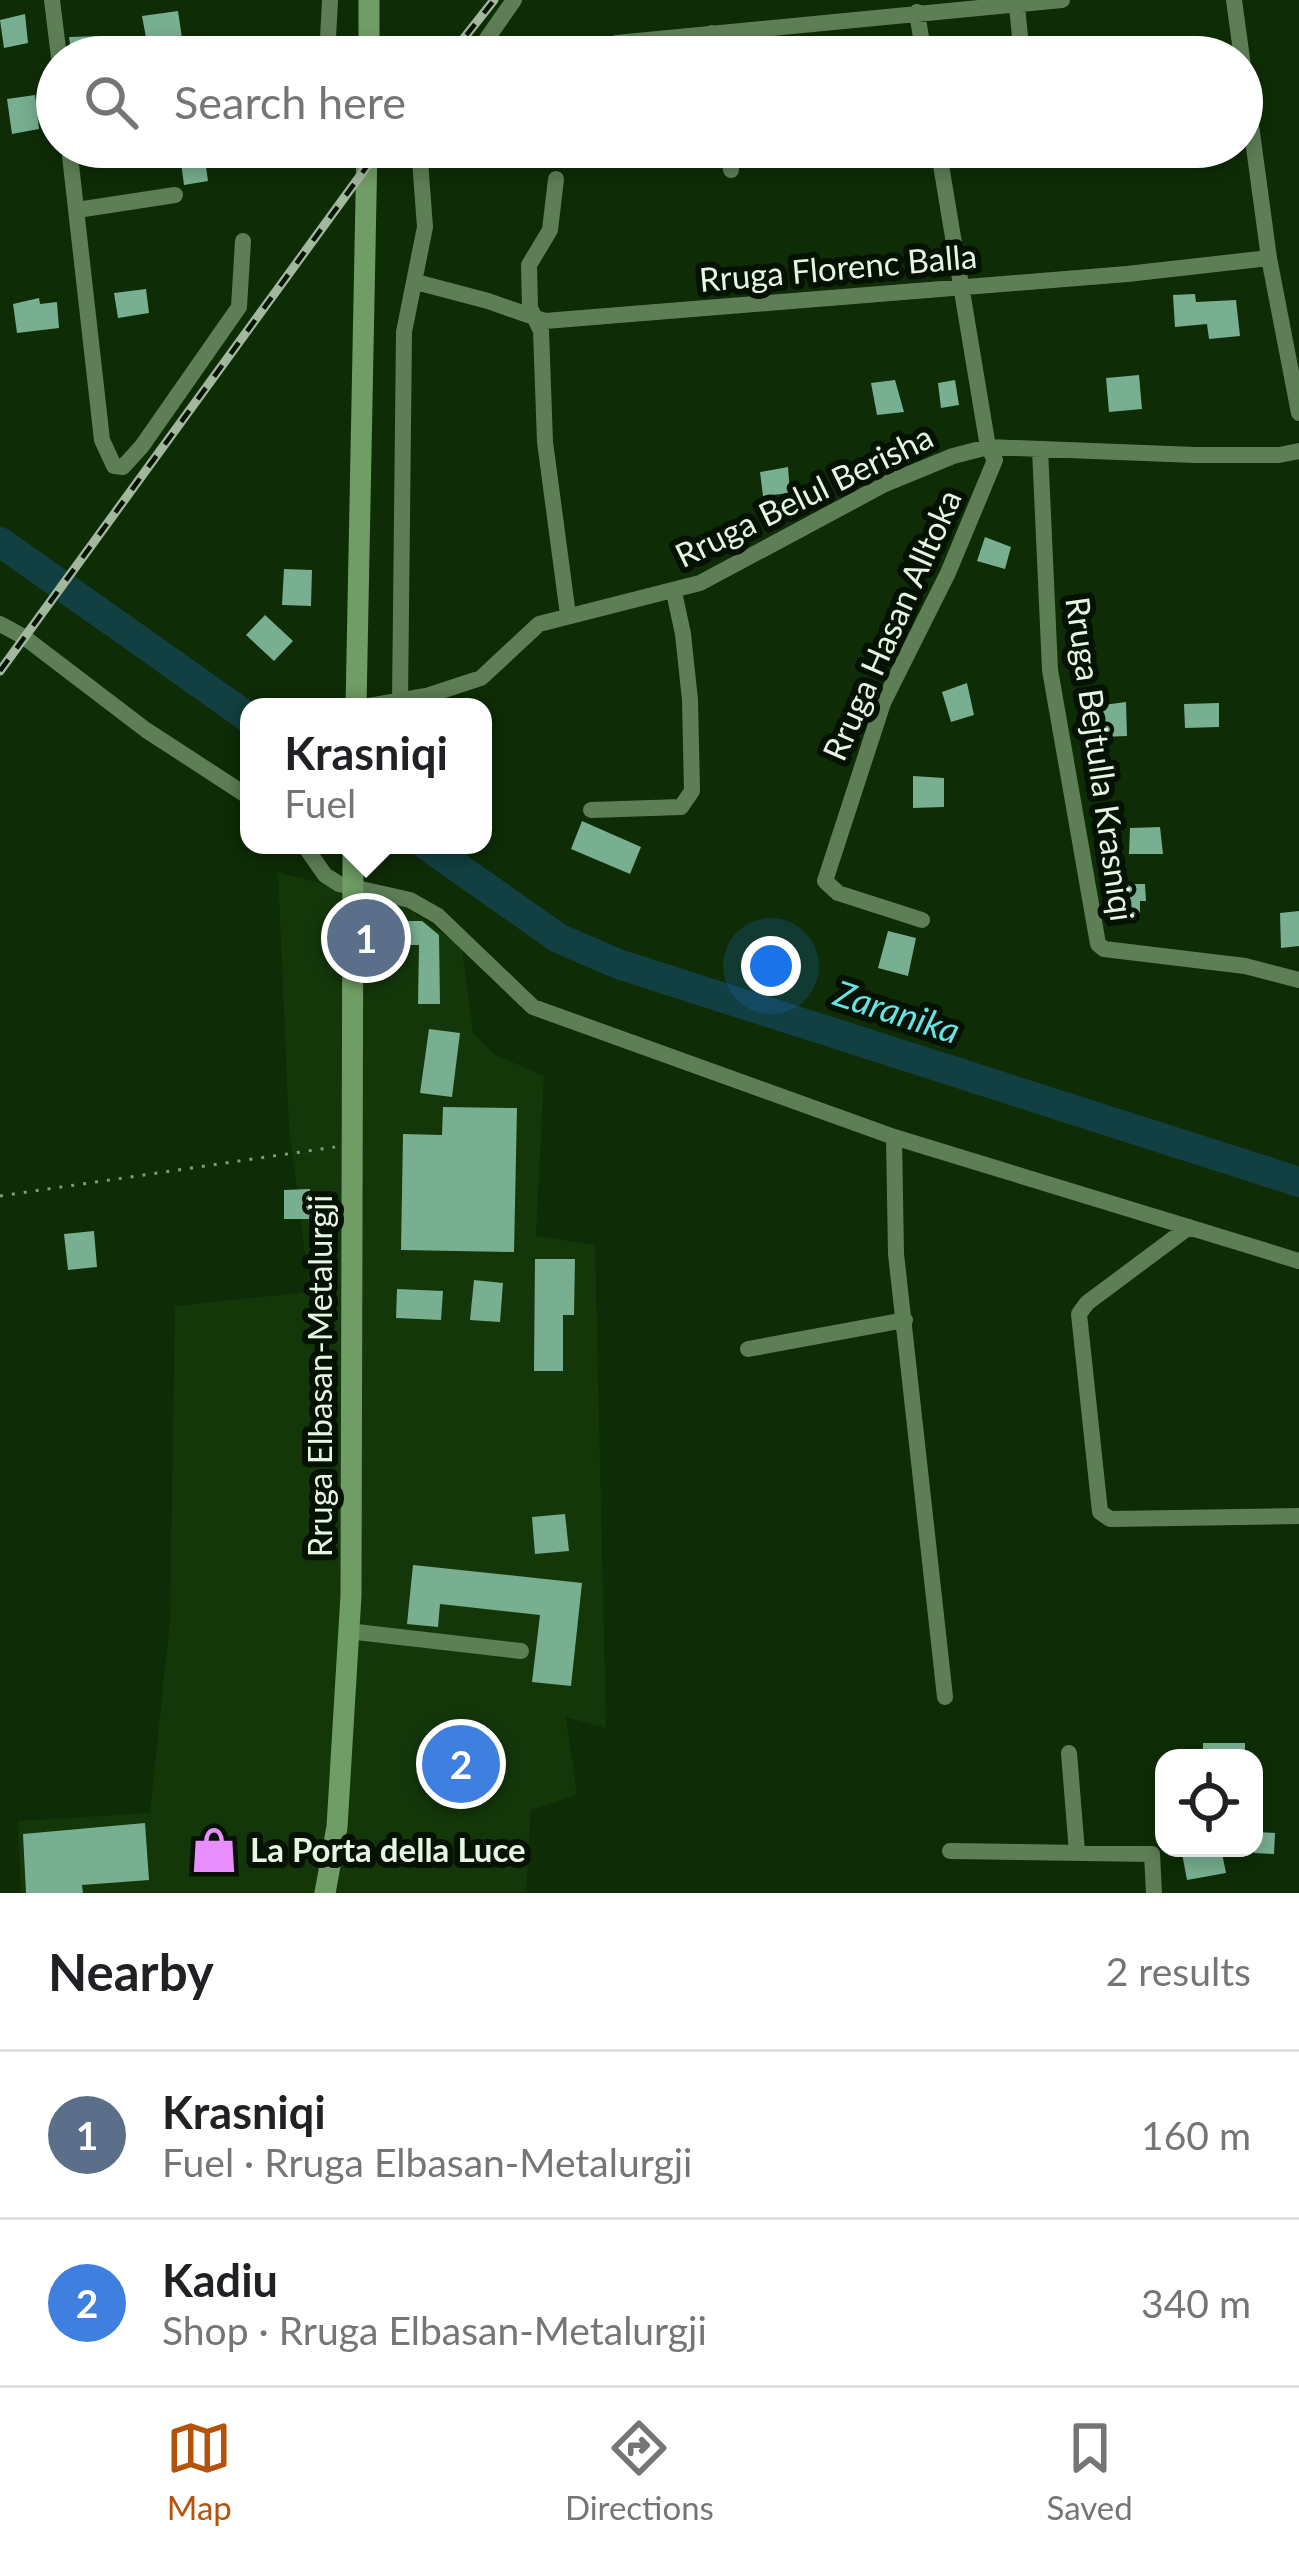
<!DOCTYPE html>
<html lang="en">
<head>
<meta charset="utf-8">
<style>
	body { margin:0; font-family:Lato,sans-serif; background:#f6f6f6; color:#202124 }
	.controls { position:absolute; right:36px; bottom:36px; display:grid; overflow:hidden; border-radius:24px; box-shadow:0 6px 18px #0003 }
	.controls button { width:108px; height:108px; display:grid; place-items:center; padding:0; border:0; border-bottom:3px solid #e0e0e0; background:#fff; color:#202124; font:60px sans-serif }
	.you { position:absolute; left:771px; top:966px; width:42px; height:42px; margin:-30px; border:9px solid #fff; border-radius:50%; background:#1a73e8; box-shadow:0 0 0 18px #1a73e833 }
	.badge { display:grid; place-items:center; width:78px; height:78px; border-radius:50%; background:#b45309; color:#fff; font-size:39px; font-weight:700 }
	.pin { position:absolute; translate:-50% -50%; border:6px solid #fff; box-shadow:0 3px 12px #0006 }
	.popup { position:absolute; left:240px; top:698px; width:252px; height:156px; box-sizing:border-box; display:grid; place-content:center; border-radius:24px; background:#fff; filter:drop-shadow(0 3px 9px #0005); font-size:39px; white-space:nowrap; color:#757577 }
	.popup b { font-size:45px; color:#202124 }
	.popup::after { content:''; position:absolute; left:50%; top:100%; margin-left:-24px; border:24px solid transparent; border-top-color:#fff }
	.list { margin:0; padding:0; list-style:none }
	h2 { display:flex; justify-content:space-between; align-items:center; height:156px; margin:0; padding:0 48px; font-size:51px }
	h2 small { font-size:39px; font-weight:400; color:#757577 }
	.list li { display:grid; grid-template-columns:78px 1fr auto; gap:36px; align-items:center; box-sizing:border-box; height:168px; padding:0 48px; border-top:3px solid #e0e0e0 }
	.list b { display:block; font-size:45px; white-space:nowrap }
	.list p { margin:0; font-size:39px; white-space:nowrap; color:#757577 }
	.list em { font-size:39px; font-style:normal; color:#757577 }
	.icon { flex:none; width:66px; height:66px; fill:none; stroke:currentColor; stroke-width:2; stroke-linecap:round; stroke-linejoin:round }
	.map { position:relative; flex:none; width:1299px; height:1893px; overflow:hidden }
	.search { position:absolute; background:#fff; box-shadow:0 6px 18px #0003; left:36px; right:36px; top:36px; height:132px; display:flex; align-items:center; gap:30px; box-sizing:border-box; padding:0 42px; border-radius:66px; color:#757577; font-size:45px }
	.sheet { height:492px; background:#fff }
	nav { display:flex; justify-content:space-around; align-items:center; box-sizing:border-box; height:168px; border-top:3px solid #e0e0e0; background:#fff; font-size:33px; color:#757577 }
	nav a { display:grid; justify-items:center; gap:6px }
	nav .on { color:#b45309 }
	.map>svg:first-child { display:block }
	.built { fill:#14370a }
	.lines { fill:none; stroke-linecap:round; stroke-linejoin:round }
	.river { stroke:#124042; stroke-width:30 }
	.building { fill:#78af90 }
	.path { stroke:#82997b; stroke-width:3; stroke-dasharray:3 9; stroke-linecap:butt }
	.minor { stroke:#5e7f56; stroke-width:16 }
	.major { stroke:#709d65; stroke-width:21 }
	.rail-casing { stroke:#a2b89c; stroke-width:9 }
	.rail { stroke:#051103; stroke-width:4.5; stroke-dasharray:14; stroke-linecap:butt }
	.labels { text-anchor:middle; stroke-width:12; stroke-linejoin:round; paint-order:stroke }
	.street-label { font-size:33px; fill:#e5f7e0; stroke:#051103 }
	.poi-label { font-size:33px; font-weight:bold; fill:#e5f7e0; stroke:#051103; text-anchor:start }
	.water-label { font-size:36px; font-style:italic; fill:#64e3e9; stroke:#051103 }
</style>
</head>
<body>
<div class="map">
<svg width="1299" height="1893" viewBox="0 0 1299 1893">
	<rect width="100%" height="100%" fill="#0e2c06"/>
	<path class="built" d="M278 872 404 906 462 947 473 1033 494 1054 544 1076 536 1236 595 1245 606 1728 566 1717 577 1795 531 1810 526 1893H21L18 1821 150 1813 170 1621 175 1306 310 1292 289 1128Z"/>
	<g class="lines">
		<path class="river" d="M0 542 249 718
			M426 845 558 938 618 964 1299 1182"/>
	</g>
	<path class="building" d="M178 11 182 38 147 43 142 16Z
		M25 14 28 43 4 48 0 20Z
		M98 36V57H72L69 37Z
		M35 95 39 129 12 134 7 99Z
		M204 151 208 181 184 185 180 155Z
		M146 289 149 313 118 318 114 293Z
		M1195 294 1196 302 1236 300 1240 336 1209 339 1207 324 1175 327 1173 295Z
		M39 298 40 304 57 302 59 328 17 333 13 304Z
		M1139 375 1142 409 1109 412 1106 378Z
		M895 380 904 412 877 415 871 383Z
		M955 380 959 405 941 408 938 383Z
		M788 467 790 493 763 496 760 472Z
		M985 537 1011 547 1005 569 977 561Z
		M284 569 312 570 311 606 282 605Z
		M265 615 293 641 274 661 246 635Z
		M967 683 974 715 951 722 942 692Z
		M1126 702 1127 736 1102 737 1103 705Z
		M1219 703V727L1185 728 1184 704Z
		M913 776 944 778V807L913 808Z
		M582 821 641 847 630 874 571 849Z
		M1160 827 1163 854H1129L1130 828Z
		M1107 884H1145L1146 901H1140V914L1106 913Z
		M1299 911V946L1281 948 1280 913Z
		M377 921H422L439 935 440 1004H418L419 945H377Z
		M888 931 916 938 908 976 878 968Z
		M429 1029 460 1033 452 1097 420 1093Z
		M443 1107 517 1108 514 1252 401 1250 403 1134 442 1135Z
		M310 1189V1219H284V1190Z
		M94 1231 97 1267 68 1270 64 1234Z
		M535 1259H575L574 1315H563V1371H534Z
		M474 1280 503 1283 500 1322 470 1320Z
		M397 1289 443 1291 441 1320 396 1318Z
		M565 1514 569 1551 535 1554 532 1517Z
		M413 1565 582 1583 571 1686 532 1682 540 1615 440 1604 438 1627 407 1624Z
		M441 1723 485 1725 481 1805 438 1803Z
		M1203 1743H1245V1758H1203Z
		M145 1823 149 1880 82 1885 83 1893H26L23 1834Z
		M1254 1832 1275 1833 1274 1854 1254 1853Z
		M1181 1848H1221L1226 1873 1187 1880Z"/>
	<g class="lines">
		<path class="path" d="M0 1196 335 1147"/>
		<path class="minor" d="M52 0 59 57
			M1234 0 1269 258 1299 413
			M1017 6 1022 57
			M917 12 924 57
			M712 33 715 57
			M616 43 1062 0
			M327 57 330 0
			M474 57 514 0
			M69 147 102 440 114 466 123 467 142 446 239 307 243 241
			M728 147 731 170
			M1031 147V150
			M320 155 321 147
			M556 179 550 230 529 265 530 308 541 331 545 442 568 615
			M77 210 175 195
			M416 282 488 301 545 321 1127 274 1269 258
			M1040 449 1050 670 1098 944 1104 949 1245 966 1299 980
			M0 624 24 637 146 730 249 797
			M400 702 404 332 425 227 419 147
			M363 707 426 696 481 678 539 624 700 583 885 484 953 456 988 447 1195 455H1279L1299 451
			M591 810 681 807 692 791 690 700 683 634 674 592
			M304 845 325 875 339 884 410 900 438 916 533 1007 894 1137 1299 1261
			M922 920 838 893 825 881 883 703 948 573 995 460 988 447 938 147
			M894 1137 896 1254 945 1697
			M1189 1227 1087 1303 1079 1314 1100 1512 1110 1519 1299 1516
			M748 1349 905 1320
			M348 1631 521 1651
			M1069 1753 1077 1852
			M950 1851 1152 1854 1154 1893"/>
		<path class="major" d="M369 57V0
			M356 707 367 147
			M325 1893 337 1827 351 1595 353 845"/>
		<defs>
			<path id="rail" d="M449 57 494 0
				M0 671 381 147"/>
		</defs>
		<use href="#rail" class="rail-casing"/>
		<use href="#rail" class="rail"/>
	</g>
	<defs>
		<symbol id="shop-bare" viewBox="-9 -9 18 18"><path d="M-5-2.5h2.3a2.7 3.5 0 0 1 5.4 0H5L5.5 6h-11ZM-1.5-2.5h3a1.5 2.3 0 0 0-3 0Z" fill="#e98efe" stroke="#051103" stroke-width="2.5" paint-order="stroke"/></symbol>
	</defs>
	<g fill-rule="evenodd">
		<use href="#shop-bare" x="181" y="1817" width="66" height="66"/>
	</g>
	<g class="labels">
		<g class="street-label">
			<text transform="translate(838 268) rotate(-5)" y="12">Rruga Florenc Balla</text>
			<text transform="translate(804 496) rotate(-26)" y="12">Rruga Belul Berisha</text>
			<text transform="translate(892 625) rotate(-66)" y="12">Rruga Hasan Alltoka</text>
			<text transform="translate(1100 759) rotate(82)" y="12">Rruga Bejtulla Krasniqi</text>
			<text transform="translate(320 1376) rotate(-90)" y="12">Rruga Elbasan-Metalurgji</text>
		</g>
		<g class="poi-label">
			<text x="250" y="1862">La Porta della Luce</text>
		</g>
		<g class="water-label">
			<text transform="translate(897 1012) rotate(18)" y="13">Zaranika</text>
		</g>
	</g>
</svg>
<div class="controls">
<button><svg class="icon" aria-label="locate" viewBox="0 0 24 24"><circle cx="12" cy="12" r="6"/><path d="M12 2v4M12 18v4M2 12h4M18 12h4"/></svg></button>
</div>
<div class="you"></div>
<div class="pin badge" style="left:366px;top:938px;background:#5c6f8a">1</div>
<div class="popup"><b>Krasniqi</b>Fuel</div>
<div class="pin badge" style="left:461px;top:1764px;background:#3f7fe0">2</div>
<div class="search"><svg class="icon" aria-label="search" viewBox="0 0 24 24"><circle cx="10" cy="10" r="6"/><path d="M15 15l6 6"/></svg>Search here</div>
</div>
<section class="sheet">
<h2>Nearby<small>2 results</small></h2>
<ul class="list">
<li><span class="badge" style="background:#5c6f8a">1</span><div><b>Krasniqi</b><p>Fuel · Rruga Elbasan-Metalurgji</p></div><em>160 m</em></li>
<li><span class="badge" style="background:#3f7fe0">2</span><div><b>Kadiu</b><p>Shop · Rruga Elbasan-Metalurgji</p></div><em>340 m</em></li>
</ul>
</section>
<nav>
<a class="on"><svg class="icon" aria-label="map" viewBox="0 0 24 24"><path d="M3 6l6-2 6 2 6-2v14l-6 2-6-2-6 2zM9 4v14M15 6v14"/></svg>Map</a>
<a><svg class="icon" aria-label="directions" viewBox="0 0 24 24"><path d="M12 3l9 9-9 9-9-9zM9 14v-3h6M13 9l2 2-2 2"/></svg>Directions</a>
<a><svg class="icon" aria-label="saved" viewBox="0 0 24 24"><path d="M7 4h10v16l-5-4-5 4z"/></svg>Saved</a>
</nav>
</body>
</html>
